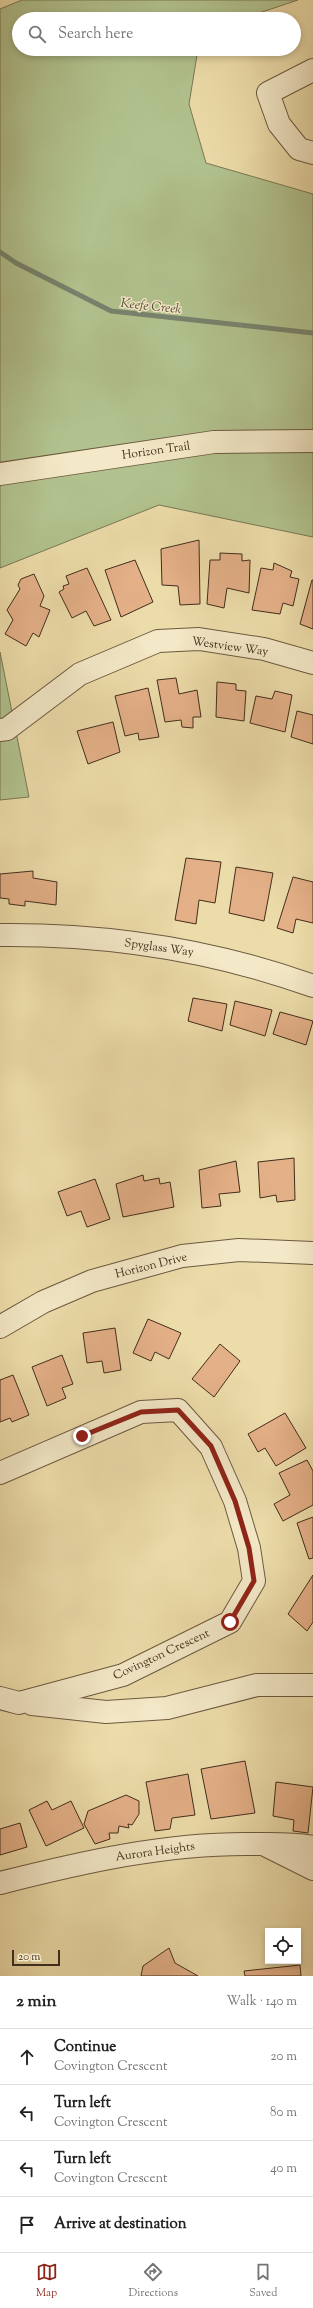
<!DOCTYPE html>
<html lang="en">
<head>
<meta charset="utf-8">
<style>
	body { margin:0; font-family:"Sorts Mill Goudy",serif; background:#f2f2f2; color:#202124 }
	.controls { position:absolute; right:12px; bottom:12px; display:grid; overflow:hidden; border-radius:0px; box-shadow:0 2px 6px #0003 }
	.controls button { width:36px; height:36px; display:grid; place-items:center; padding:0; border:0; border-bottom:1px solid #e0e0e0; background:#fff; color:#202124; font:20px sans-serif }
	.scale { position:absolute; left:12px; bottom:10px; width:48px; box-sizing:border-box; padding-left:4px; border:2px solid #432d1c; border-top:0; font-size:11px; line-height:14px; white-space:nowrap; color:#432d1c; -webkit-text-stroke:3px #f3e8c7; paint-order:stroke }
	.stop { position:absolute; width:12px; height:12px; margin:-9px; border:3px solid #8f2418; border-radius:50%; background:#fff }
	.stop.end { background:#8f2418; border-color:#fff; box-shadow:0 1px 4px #0008 }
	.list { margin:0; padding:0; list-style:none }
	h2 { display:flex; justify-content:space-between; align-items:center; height:52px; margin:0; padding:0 16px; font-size:17px }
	h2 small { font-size:13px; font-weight:400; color:#757577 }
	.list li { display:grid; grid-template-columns:26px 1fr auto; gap:12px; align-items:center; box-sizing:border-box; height:56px; padding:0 16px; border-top:1px solid #e0e0e0 }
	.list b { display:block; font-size:15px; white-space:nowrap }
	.list p { margin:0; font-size:13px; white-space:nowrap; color:#757577 }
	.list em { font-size:13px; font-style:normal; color:#757577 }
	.icon { flex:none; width:22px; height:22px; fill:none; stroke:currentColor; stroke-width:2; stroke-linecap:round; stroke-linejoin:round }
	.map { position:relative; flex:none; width:313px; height:1976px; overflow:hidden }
	.search { position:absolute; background:#fff; box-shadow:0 2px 6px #0003; left:12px; right:12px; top:12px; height:44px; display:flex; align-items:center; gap:10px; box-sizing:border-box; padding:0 14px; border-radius:22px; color:#757577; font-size:15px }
	.sheet { height:276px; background:#fff }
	nav { display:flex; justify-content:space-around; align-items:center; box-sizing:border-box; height:56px; border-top:1px solid #e0e0e0; background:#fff; font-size:11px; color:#757577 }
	nav a { display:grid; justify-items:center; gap:2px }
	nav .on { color:#8f2418 }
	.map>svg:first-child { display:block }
	.green { fill:#b1c28e; stroke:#7a7855 }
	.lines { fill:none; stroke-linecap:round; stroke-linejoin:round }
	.stream { stroke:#77836e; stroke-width:5 }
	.building { fill:#e4b088; stroke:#432d1c }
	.minor-casing { stroke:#6d593f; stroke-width:24 }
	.minor { stroke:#f3e8c7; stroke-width:22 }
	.route { stroke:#8f2418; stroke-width:5 }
	.labels { text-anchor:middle; stroke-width:3; stroke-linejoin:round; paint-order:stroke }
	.street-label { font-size:12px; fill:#432d1c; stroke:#f3e8c7 }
	.water-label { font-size:13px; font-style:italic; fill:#544a37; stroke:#f3e8c7 }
</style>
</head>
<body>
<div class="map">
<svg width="313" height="1976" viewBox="0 0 313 1976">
	<rect width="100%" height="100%" fill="#ecdca9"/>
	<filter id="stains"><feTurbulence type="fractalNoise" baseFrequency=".005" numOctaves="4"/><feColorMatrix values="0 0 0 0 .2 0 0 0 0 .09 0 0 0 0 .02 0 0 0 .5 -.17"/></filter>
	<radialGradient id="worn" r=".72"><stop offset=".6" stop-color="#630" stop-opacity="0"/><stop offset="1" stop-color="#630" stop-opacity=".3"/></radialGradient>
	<path class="green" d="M22 0H298L241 19H19V49H198L189 104 206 163 313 194V537L159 505 0 568V9Z
		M0 652 29 797 0 800Z"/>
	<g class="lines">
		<path class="stream" d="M0 252 16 263 111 311 313 333"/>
	</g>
	<path class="building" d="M199 540 200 604 180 605 178 586 162 585 161 549Z
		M220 553 242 554V561L250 560 249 593 227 588 224 608 207 604 210 560H220Z
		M135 560 153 602 121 617 105 570Z
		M274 563 292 571 290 577 299 579 293 606 283 603 280 614 252 610 261 568 273 570Z
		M87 568 111 620 94 626 86 611 72 618 59 592 64 589 63 586 69 584 66 576Z
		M34 574 44 596 40 606 50 610 39 637 33 633 26 646 5 634 13 620 7 610 20 589 18 585 21 579Z
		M312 580H313V629L300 624Z
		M176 678 179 694 197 690 201 717H193V728L182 727 181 720 165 722 157 680Z
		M217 682 236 684V690L246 691 244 721 216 717Z
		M148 688 159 737 139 740 138 733 125 736 115 696Z
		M275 691 292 695 285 732 250 723 256 696 272 699Z
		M297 711 313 715V744L291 737Z
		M113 722 120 752 88 764 77 731Z
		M186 858 221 862 215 903 199 900 196 924 175 920Z
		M236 867 273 873 264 921 229 913Z
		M33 871V878L57 882 56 905 25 901V906L9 904V899L0 898V874Z
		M293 877 313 882V923L296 919 293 933 277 928Z
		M193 998 227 1004 222 1031 188 1021Z
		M235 1001 272 1010 265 1036 230 1025Z
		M280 1012 313 1021 306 1045 273 1034Z
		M294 1158 295 1200 277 1202 276 1195 260 1198 258 1162Z
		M236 1161 240 1192 219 1194 221 1206 202 1208 199 1170Z
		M143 1175 144 1181 159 1178 160 1184 170 1182 174 1207 123 1217 116 1184Z
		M95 1179 110 1219 87 1227 81 1211 67 1216 58 1192Z
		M148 1319 181 1333 169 1359 155 1352 151 1361 133 1353Z
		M115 1328 121 1370 104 1373 102 1361 87 1363 83 1333Z
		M220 1344 240 1361 214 1397 192 1379Z
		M62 1355 73 1384 62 1388 66 1398 47 1406 32 1367Z
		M13 1375 29 1415 12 1422 10 1418 0 1422V1380Z
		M285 1413 306 1448 276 1466 265 1448 258 1452 248 1434Z
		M307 1460 313 1471V1505L283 1521 274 1504 290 1495 279 1473Z
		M313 1517V1558L309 1559 297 1523Z
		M313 1575V1622L307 1631 288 1614Z
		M245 1761 255 1813 211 1819 201 1769Z
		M188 1774 195 1815 172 1818 170 1829 155 1831 146 1782Z
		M276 1782 313 1787 308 1833 293 1831 294 1820 273 1816Z
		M126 1795 139 1801V1814L132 1825 128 1824 129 1828 119 1826 118 1833H109L110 1839 95 1844 84 1824 88 1811Z
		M47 1801 52 1810 71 1801 84 1828 46 1846 29 1810Z
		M20 1823 27 1847 0 1855V1829Z
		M169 1948 175 1963 198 1976H141L143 1966Z
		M300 1965 301 1976H245L244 1971Z"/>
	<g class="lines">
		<defs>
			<path id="minor" d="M313 70 268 93 279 124 299 149 313 153
				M0 474 214 442 313 441
				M0 730 7 729 80 674 158 641 199 639 264 649 313 663
				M0 935C107 934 213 950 313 986
				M0 1327 43 1302 92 1281 182 1256 239 1250 313 1253
				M0 1473 141 1412 178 1410 211 1447 235 1501 249 1548 254 1581 230 1622 123 1675 19 1703 0 1698
				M32 1704 106 1712 167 1708 257 1685H313
				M267 1846 313 1869
				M0 1883C83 1862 166 1843 252 1844 273 1844 293 1843 313 1847"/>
		</defs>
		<use href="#minor" class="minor-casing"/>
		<use href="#minor" class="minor"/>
	</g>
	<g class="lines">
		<path class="route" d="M82 1436 141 1412 178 1410 211 1446 235 1501 249 1548 254 1581 230 1622"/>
	</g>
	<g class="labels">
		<g class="street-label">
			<text transform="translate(156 450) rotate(-8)" y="4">Horizon Trail</text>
			<text transform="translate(230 646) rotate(8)" y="4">Westview Way</text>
			<text transform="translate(159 947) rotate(8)" y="4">Spyglass Way</text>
			<text transform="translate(151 1265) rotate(-14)" y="4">Horizon Drive</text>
			<text transform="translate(161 1654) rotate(-25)" y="4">Covington Crescent</text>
			<text transform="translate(155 1851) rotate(-8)" y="4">Aurora Heights</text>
		</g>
		<g class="water-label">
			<text transform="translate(151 305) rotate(6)" y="5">Keefe Creek</text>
		</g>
	</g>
	<rect width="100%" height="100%" filter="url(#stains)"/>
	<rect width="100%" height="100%" fill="url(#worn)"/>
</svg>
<div class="controls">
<button><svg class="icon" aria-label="locate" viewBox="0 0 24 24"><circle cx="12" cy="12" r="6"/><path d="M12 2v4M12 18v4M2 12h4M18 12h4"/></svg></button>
</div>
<div class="scale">20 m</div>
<div class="stop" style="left:230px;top:1622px"></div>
<div class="stop end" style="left:82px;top:1436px"></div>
<div class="search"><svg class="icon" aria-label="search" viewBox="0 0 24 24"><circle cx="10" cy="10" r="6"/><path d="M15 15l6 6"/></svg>Search here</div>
</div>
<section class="sheet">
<h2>2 min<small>Walk · 140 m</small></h2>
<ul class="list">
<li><svg class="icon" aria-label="ahead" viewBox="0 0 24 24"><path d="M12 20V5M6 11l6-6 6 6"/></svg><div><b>Continue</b><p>Covington Crescent</p></div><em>20 m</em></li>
<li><svg class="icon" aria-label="left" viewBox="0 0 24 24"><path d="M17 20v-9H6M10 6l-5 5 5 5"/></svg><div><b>Turn left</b><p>Covington Crescent</p></div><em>80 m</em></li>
<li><svg class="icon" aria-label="left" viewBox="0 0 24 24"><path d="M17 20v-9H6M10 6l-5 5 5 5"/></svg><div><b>Turn left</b><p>Covington Crescent</p></div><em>40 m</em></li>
<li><svg class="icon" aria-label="arrive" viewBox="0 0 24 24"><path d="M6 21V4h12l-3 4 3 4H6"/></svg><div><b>Arrive at destination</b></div></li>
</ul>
</section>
<nav>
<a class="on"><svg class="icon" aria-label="map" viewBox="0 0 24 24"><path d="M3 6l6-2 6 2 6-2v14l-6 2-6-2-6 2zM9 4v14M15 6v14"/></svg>Map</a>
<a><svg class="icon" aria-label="directions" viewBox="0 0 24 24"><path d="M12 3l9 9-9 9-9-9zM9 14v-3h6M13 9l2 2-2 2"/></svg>Directions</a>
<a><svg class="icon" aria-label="saved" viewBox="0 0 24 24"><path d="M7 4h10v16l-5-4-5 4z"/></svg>Saved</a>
</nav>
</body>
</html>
